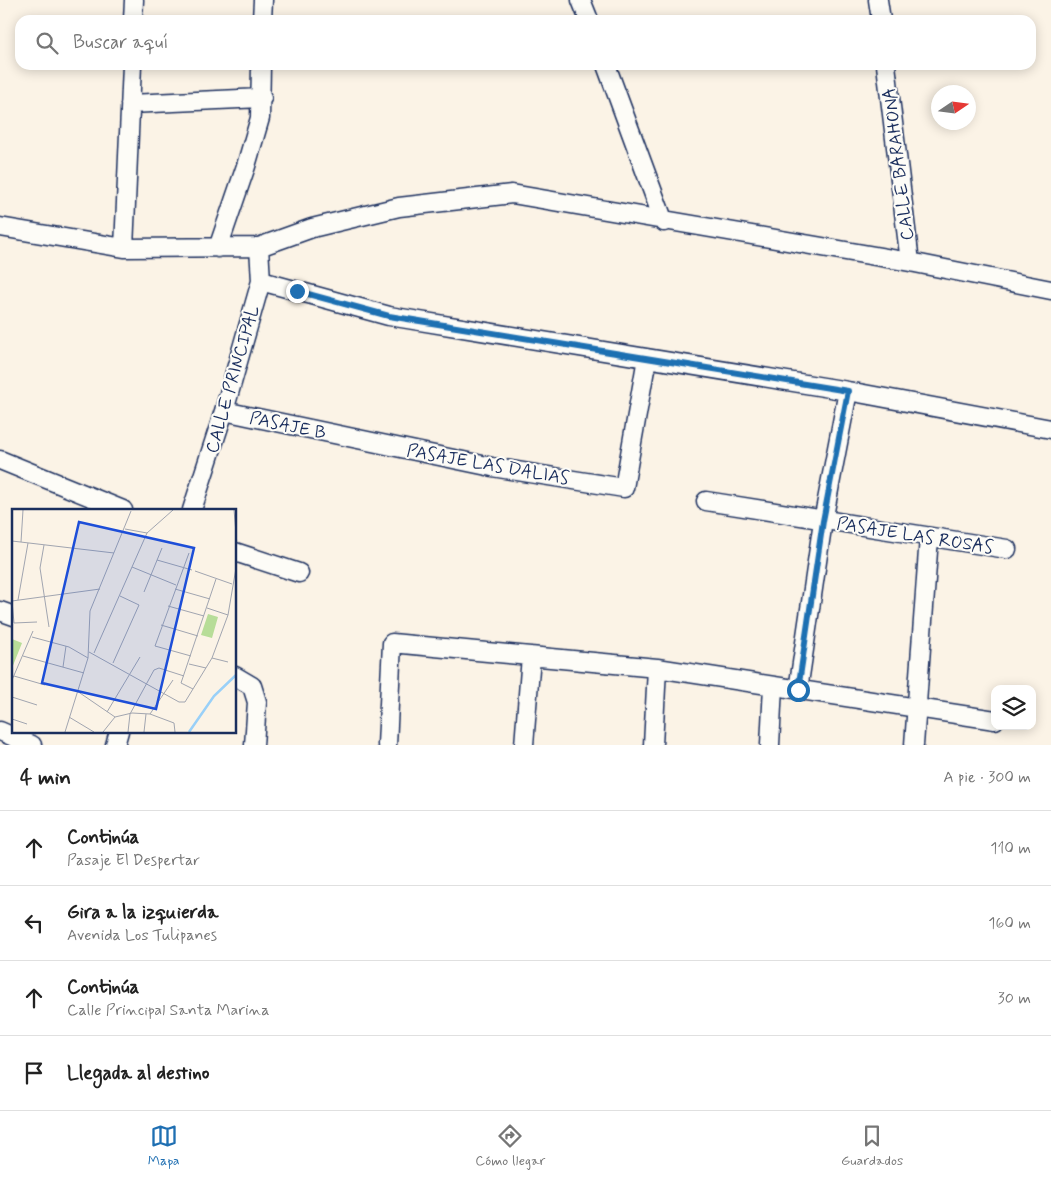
<!DOCTYPE html>
<html lang="es">
<head>
<meta charset="utf-8">
<style>
	body { margin:0; font-family:Mynerve,sans-serif; background:#f6f6f6; color:#222 }
	.controls { position:absolute; right:15px; bottom:15px; display:grid; overflow:hidden; border-radius:10px; box-shadow:0 2px 12px #0003 }
	.controls button { width:45px; height:45px; display:grid; place-items:center; padding:0; border:0; border-bottom:1px solid #e0e0e0; background:#fff; color:#222; font:25px sans-serif }
	.compass { position:absolute; left:931px; top:85px; width:45px; height:45px; border-radius:50%; background:#fff; box-shadow:0 2px 12px #0003; rotate:77deg }
	.stop { position:absolute; width:15px; height:15px; margin:-11px; border:4px solid #1f6fb2; border-radius:50%; background:#fff }
	.stop.end { background:#1f6fb2; border-color:#fff; box-shadow:0 1px 5px #0008 }
	.list { margin:0; padding:0; list-style:none }
	h2 { display:flex; justify-content:space-between; align-items:center; height:65px; margin:0; padding:0 20px; font-size:21px }
	h2 small { font-size:16px; font-weight:400; color:#767676 }
	.list li { display:grid; grid-template-columns:32px 1fr auto; gap:15px; align-items:center; box-sizing:border-box; height:75px; padding:0 20px; border-top:1px solid #e0e0e0 }
	.list b { display:block; font-size:19px; white-space:nowrap }
	.list p { margin:0; font-size:16px; white-space:nowrap; color:#767676 }
	.list em { font-size:16px; font-style:normal; color:#767676 }
	.icon { flex:none; width:28px; height:28px; fill:none; stroke:currentColor; stroke-width:2; stroke-linecap:round; stroke-linejoin:round }
	.map { position:relative; flex:none; width:1051px; height:745px; overflow:hidden }
	.search { position:absolute; background:#fff; box-shadow:0 2px 12px #0003; left:15px; right:15px; top:15px; height:55px; display:flex; align-items:center; gap:12px; box-sizing:border-box; padding:0 18px; border-radius:15px; color:#767676; font-size:19px }
	.sheet { height:365px; background:#fff }
	nav { display:flex; justify-content:space-around; align-items:center; box-sizing:border-box; height:70px; border-top:1px solid #e0e0e0; background:#fff; font-size:14px; color:#767676 }
	nav a { display:grid; justify-items:center; gap:2px }
	nav .on { color:#1f6fb2 }
	.map>svg:first-child { display:block }
	.lines { fill:none; stroke-linecap:round; stroke-linejoin:round }
	.street-casing { stroke:#1b2f5e; stroke-width:21 }
	.street { stroke:#fdfcf7; stroke-width:18 }
	.route { stroke:#1f6fb2; stroke-width:6 }
	.labels { text-anchor:middle; stroke-width:4; stroke-linejoin:round; paint-order:stroke }
	.street-label { font-size:18px; fill:#1b2f5e; stroke:#fdfcf7 }
	.inset-river { fill:none; stroke:#99d0f8; stroke-width:2.5 }
	.inset-road { fill:none; stroke:#a1a5b0; stroke-width:1 }
	.view { fill:#1d4ed8; fill-opacity:0.15; stroke:#1d4ed8; stroke-width:2.5 }
	.inset-edge { fill:none; stroke:#1b2f5e; stroke-width:2.5 }
</style>
</head>
<body>
<div class="map">
<svg width="1051" height="745" viewBox="0 0 1051 745">
	<rect width="100%" height="100%" fill="#fbf3e6"/>
	<filter id="ink" filterUnits="userSpaceOnUse"><feTurbulence type="fractalNoise" baseFrequency=".02" numOctaves="2"/><feDisplacementMap in="SourceGraphic" scale="10" xChannelSelector="R" yChannelSelector="G"/><feConvolveMatrix kernelMatrix="1 2 1 2 8 2 1 2 1" color-interpolation-filters="sRGB"/></filter>
	<g filter="url(#ink)">
		<g class="lines">
			<defs>
				<path id="street" d="M581 0 589 20
					M878 0 881 20
					M133 20 134 0
					M262 20 263 0
					M606 65 664 222
					M886 65 910 262
					M130 104 262 98
					M0 227 124 248 259 247 312 228 399 207 512 194 910 262 1051 290
					M124 248 132 65
					M218 248 246 166 260 118 261 65
					M261 281 389 316 848 391 1051 429
					M224 411 492 467 624 488 647 358
					M0 460 123 510
					M706 501 1007 549
					M192 510 224 411 261 281 259 247
					M235 552 299 573
					M0 611 14 616
					M235 676 252 686 257 702 254 745
					M798 690 823 521 848 391
					M0 731 32 745
					M115 745 119 731
					M387 745 392 643 657 668 995 720
					M524 745 531 656
					M653 745 657 668
					M770 745 773 686
					M914 745 929 537"/>
			</defs>
			<use href="#street" class="street-casing"/>
			<use href="#street" class="street"/>
		</g>
	</g>
	<g class="lines" filter="url(#ink)">
		<path class="route" d="M297 291 389 316 848 391 823 521 798 690"/>
	</g>
	<g class="labels">
		<g class="street-label">
			<text transform="translate(898 164) rotate(-97)" y="6">CALLE BARAHONA</text>
			<text transform="translate(232 379) rotate(-74)" y="6">CALLE PRINCIPAL</text>
			<text transform="translate(288 425) rotate(12)" y="6">PASAJE B</text>
			<text transform="translate(488 464) rotate(10)" y="6">PASAJE LAS DALIAS</text>
			<text transform="translate(915 535) rotate(9)" y="6">PASAJE LAS ROSAS</text>
		</g>
	</g>
	<g transform="translate(12 509)">
		<rect width="224" height="224" fill="#fbf3e6"/>
		<path d="M196 105 206 108 200 129 189 126ZM0 130 10 134 0 159Z" fill="#b7dd98"/>
		<path class="inset-river" d="M177 223 202 187 224 166"/>
		<path class="inset-road" d="M222 1 224 24M113 20 135 24M0 32 102 44M9 33 11 1M32 36 28 59 37 118M177 44 143 137 179 147M145 51 180 61M120 58 164 76M183 62 220 75M163 80 198 90M132 83 150 39M6 91 16 34M156 97 192 107M195 99 216 106M25 113 2 114 0 92 88 80M149 116 186 127M20 128 57 138 76 149M77 143 167 193H173L200 149 216 106 224 59M82 144 135 24 161 1M11 147 72 164M200 149 216 153M101 154 127 96 108 87M177 155 194 159M51 158 54 137M2 167 33 176M0 171 21 122M181 180 169 174 204 70M65 182 103 208 120 204 138 205 162 214 163 223M0 188 25 196M95 203 128 148M138 205 161 171M57 208 82 223M0 210 15 215M53 223 76 149 78 102 119 2M91 223 103 208M116 223 118 205 142 161 147 159 172 167M132 223 134 205"/>
		<path class="view" d="M67 13 182 39 144 200 30 174Z"/>
		<rect width="224" height="224" class="inset-edge"/>
	</g>
</svg>
<div class="controls">
<button><svg class="icon" aria-label="layers" viewBox="0 0 24 24"><path d="M12 4l9 5-9 5-9-5zM3 14l9 5 9-5"/></svg></button>
</div>
<svg class="compass" viewBox="-18 -18 36 36"><path d="M0-13l5 13h-10z" fill="#e53935"/><path d="M0 13l5-13h-10z" fill="#767676"/></svg>
<div class="stop" style="left:798px;top:690px"></div>
<div class="stop end" style="left:297px;top:291px"></div>
<div class="search"><svg class="icon" aria-label="search" viewBox="0 0 24 24"><circle cx="10" cy="10" r="6"/><path d="M15 15l6 6"/></svg>Buscar aquí</div>
</div>
<section class="sheet">
<h2>4 min<small>A pie · 300 m</small></h2>
<ul class="list">
<li><svg class="icon" aria-label="ahead" viewBox="0 0 24 24"><path d="M12 20V5M6 11l6-6 6 6"/></svg><div><b>Continúa</b><p>Pasaje El Despertar</p></div><em>110 m</em></li>
<li><svg class="icon" aria-label="left" viewBox="0 0 24 24"><path d="M17 20v-9H6M10 6l-5 5 5 5"/></svg><div><b>Gira a la izquierda</b><p>Avenida Los Tulipanes</p></div><em>160 m</em></li>
<li><svg class="icon" aria-label="ahead" viewBox="0 0 24 24"><path d="M12 20V5M6 11l6-6 6 6"/></svg><div><b>Continúa</b><p>Calle Principal Santa Marina</p></div><em>30 m</em></li>
<li><svg class="icon" aria-label="arrive" viewBox="0 0 24 24"><path d="M6 21V4h12l-3 4 3 4H6"/></svg><div><b>Llegada al destino</b></div></li>
</ul>
</section>
<nav>
<a class="on"><svg class="icon" aria-label="map" viewBox="0 0 24 24"><path d="M3 6l6-2 6 2 6-2v14l-6 2-6-2-6 2zM9 4v14M15 6v14"/></svg>Mapa</a>
<a><svg class="icon" aria-label="directions" viewBox="0 0 24 24"><path d="M12 3l9 9-9 9-9-9zM9 14v-3h6M13 9l2 2-2 2"/></svg>Cómo llegar</a>
<a><svg class="icon" aria-label="saved" viewBox="0 0 24 24"><path d="M7 4h10v16l-5-4-5 4z"/></svg>Guardados</a>
</nav>
</body>
</html>
